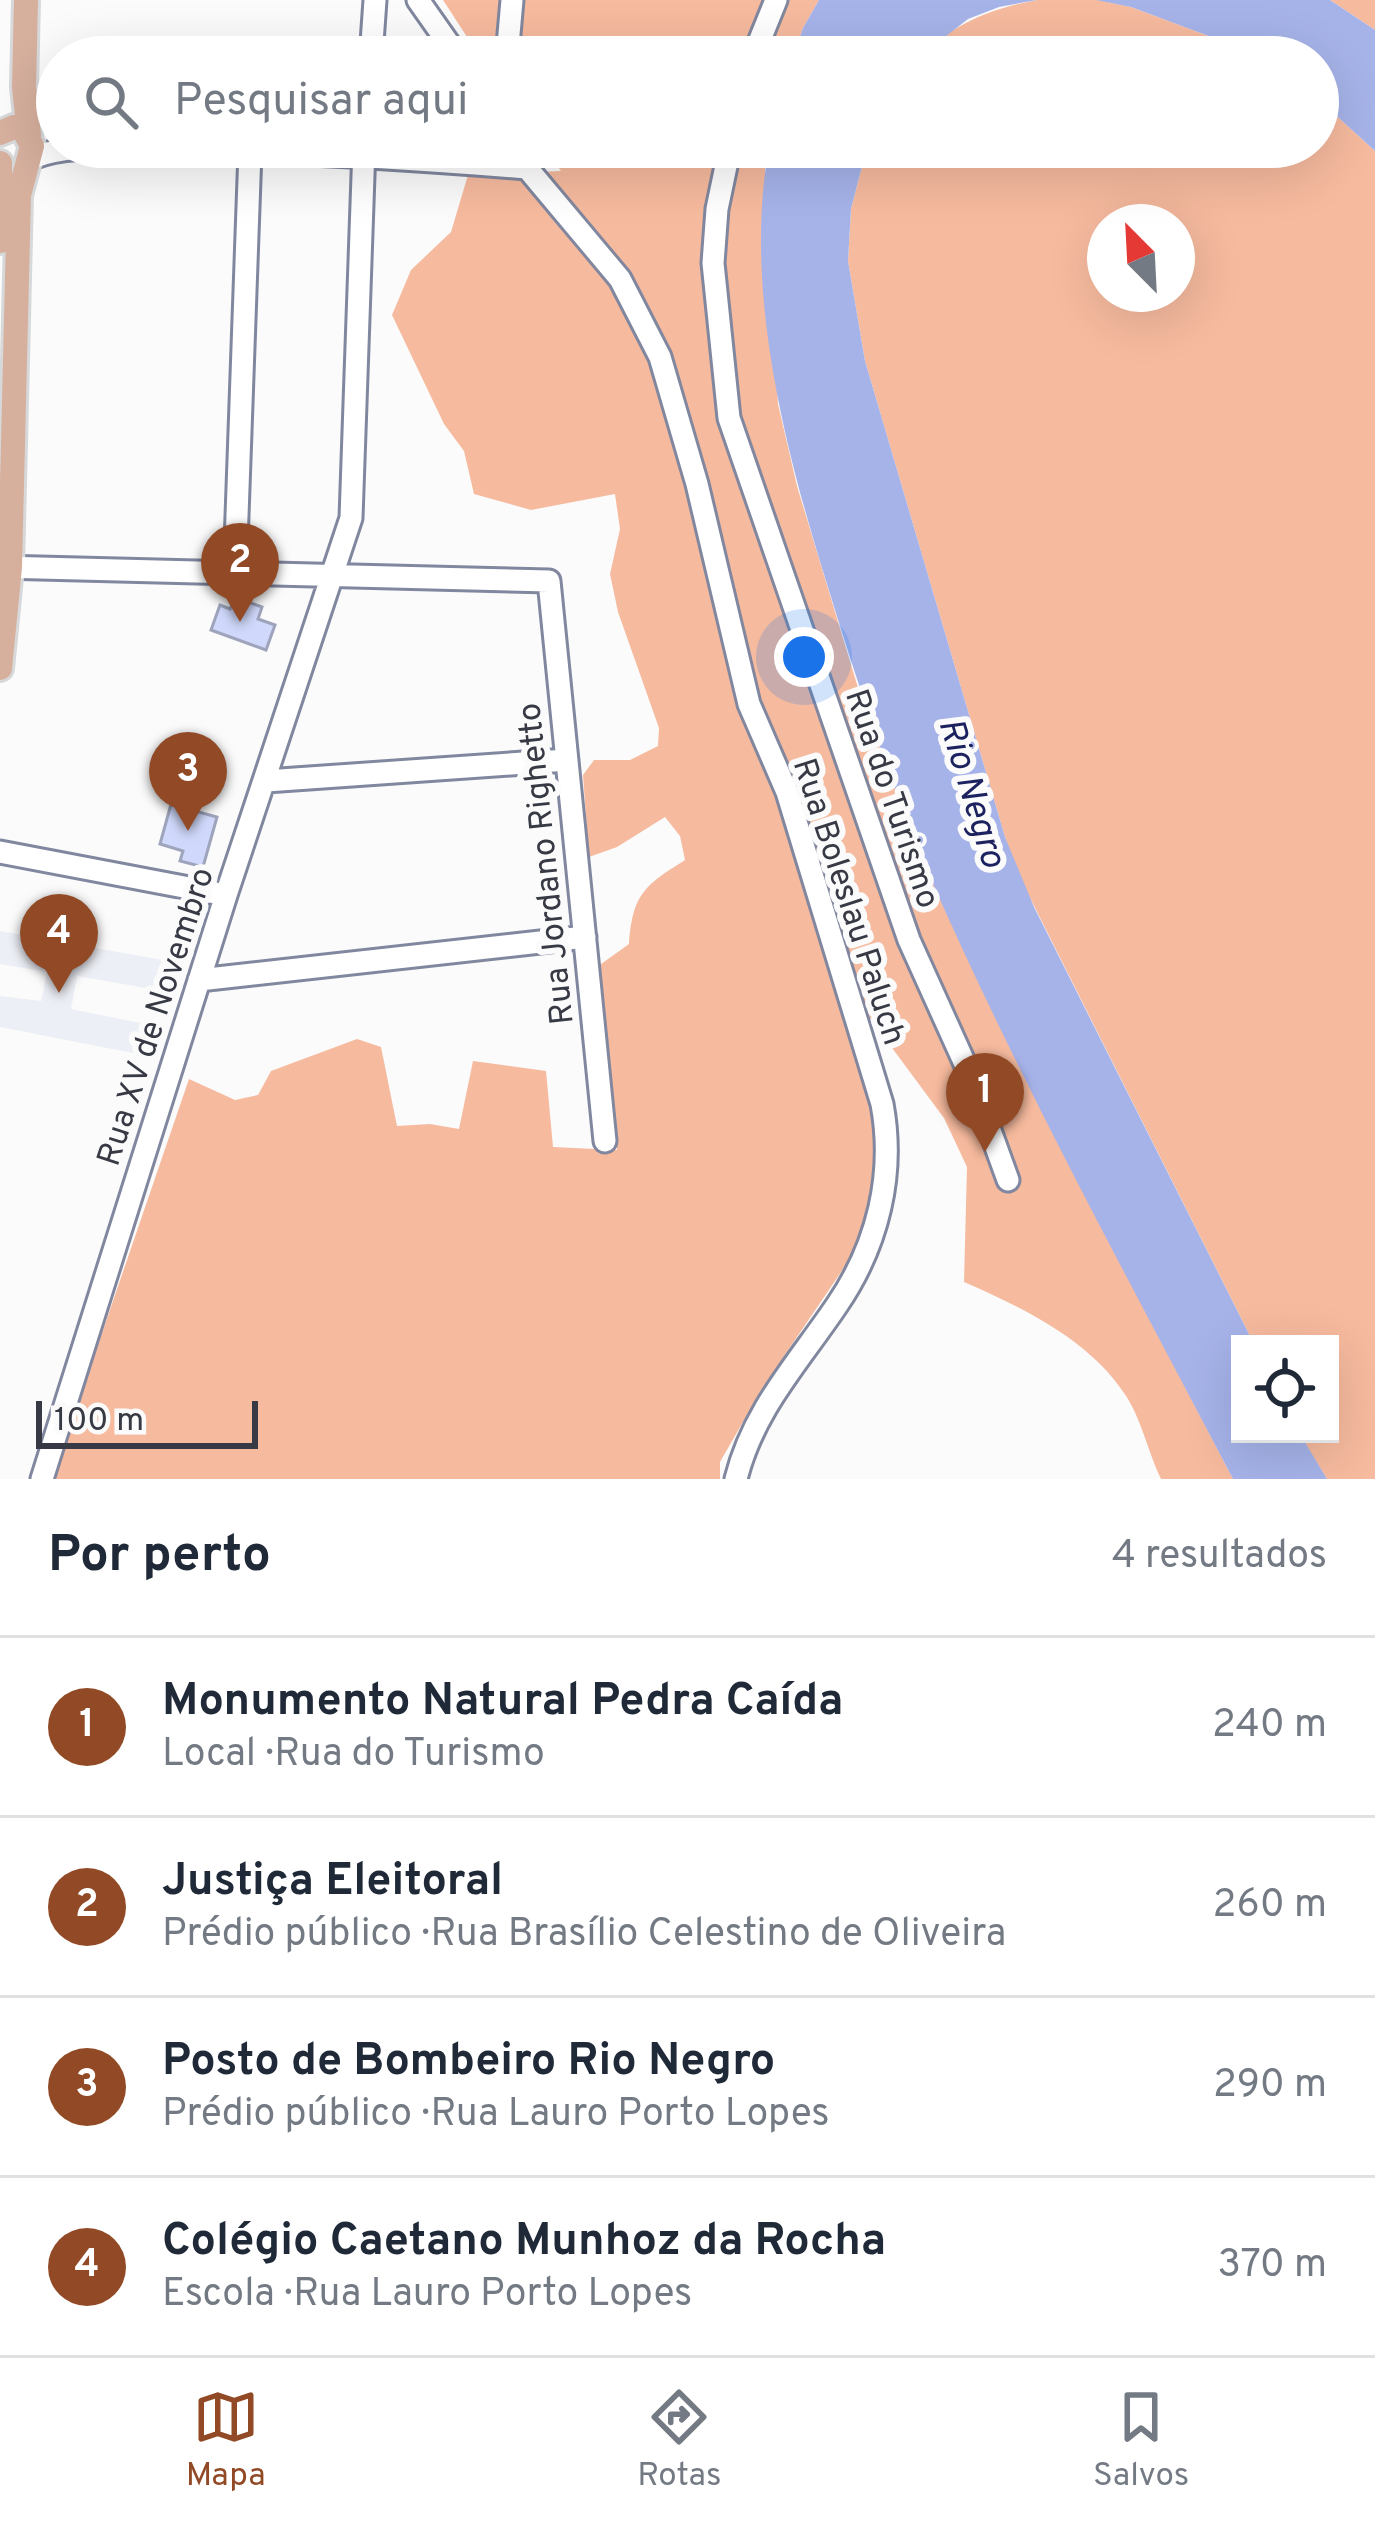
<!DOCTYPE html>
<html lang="pt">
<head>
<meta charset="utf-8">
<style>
	body { margin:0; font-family:Overpass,sans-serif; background:#f2f2f3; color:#1f2937 }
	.controls { position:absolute; right:36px; bottom:36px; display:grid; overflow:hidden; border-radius:0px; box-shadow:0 12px 48px #0002 }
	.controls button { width:108px; height:108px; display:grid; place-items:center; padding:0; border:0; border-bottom:3px solid #e0e1e3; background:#fff; color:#1f2937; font:60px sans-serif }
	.compass { position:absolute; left:1087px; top:204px; width:108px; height:108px; border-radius:50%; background:#fff; box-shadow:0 12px 48px #0002; rotate:336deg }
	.scale { position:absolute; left:36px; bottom:30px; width:222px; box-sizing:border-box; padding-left:12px; border:6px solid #373a44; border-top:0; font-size:33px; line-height:42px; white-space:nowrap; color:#373a44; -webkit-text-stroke:9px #fbfbfb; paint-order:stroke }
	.you { position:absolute; left:804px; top:657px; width:42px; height:42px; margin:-30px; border:9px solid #fff; border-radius:50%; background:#1a73e8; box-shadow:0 0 0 18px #1a73e833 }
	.badge { display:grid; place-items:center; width:78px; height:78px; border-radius:50%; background:#914a25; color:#fff; font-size:39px; font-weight:700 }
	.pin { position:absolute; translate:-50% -99px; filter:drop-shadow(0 3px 6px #0008) }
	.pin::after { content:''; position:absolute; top:63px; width:42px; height:36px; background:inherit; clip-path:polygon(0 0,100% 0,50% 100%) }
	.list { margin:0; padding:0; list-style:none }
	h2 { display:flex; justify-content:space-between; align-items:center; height:156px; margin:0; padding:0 48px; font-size:51px }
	h2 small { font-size:39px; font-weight:400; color:#747a83 }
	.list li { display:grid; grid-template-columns:78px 1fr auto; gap:36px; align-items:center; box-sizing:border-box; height:180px; padding:0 48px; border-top:3px solid #e0e1e3 }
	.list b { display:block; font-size:45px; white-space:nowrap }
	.list p { margin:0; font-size:39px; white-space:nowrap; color:#747a83 }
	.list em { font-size:39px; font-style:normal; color:#747a83 }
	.icon { flex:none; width:66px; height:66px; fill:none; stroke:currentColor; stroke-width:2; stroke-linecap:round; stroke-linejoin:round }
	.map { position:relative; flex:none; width:1375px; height:1479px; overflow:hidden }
	.search { position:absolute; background:#fff; box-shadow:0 12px 48px #0002; left:36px; right:36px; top:36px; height:132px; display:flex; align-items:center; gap:30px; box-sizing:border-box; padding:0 42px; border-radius:66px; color:#747a83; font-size:45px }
	.sheet { height:876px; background:#fff }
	nav { display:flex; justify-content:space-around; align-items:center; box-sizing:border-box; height:168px; border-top:3px solid #e0e1e3; background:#fff; font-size:33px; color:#747a83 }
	nav a { display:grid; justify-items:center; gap:6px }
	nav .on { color:#914a25 }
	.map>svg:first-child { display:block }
	.built { fill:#edeff6 }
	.forest { fill:#f6ba9e; fill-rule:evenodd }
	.water { fill:#a6b3e9 }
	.building { fill:#d0d9fb; stroke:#9ea4bc; stroke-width:3 }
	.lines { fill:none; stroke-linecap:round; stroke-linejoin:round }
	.minor-casing { stroke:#81879e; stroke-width:27 }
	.major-casing { stroke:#d7d8da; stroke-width:30 }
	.minor { stroke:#fff; stroke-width:21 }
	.major { stroke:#d6af9d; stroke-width:24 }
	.labels { text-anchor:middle; stroke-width:12; stroke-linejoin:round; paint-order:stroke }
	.street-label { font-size:33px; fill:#373a44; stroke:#fbfbfb }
	.water-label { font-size:36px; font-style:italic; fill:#1c215f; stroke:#fbfbfb }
</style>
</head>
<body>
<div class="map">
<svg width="1375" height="1479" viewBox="0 0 1375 1479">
	<rect width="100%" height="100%" fill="#fbfbfb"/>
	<path class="built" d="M0 931 169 961 163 991 77 976 71 1009 155 1026 148 1056 0 1027V996L41 1001 47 972 0 964Z"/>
	<path class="forest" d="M443 0H819L803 28 793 57H480Z
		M1037 0H1098L1131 7 1265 57H919C955 23 990 9 1037 0Z
		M1330 0H1375V30Z
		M1318 99 1375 151V1479H1327L1301 1437 1300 1434H1330V1344H1254L1018 874 1005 837 865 361 848 261 851 209 867 147H1318ZM1105 222H1177V294H1105Z
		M544 147H769L765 169 778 404 797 486 859 691 1059 1144 1233 1479H1161C1148 1452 1141 1417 1124 1393 1088 1339 1021 1307 964 1282L967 1167 944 1118 858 1002 878 1162 856 1250 763 1387 720 1462V1479H52L189 1079 235 1100 258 1095 271 1071 357 1039 381 1047 397 1126 430 1124 459 1129 473 1061 546 1071 553 1147 617 1150 597 967 629 944C633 894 644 886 685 860L680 836 665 817 617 847 589 857 583 775 594 760H630L658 746 659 728 618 612 610 574 620 529 615 494 531 510 474 494 464 451 444 424 392 315 411 270 451 232 468 175 561 171Z"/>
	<path class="water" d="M819 0H1037L999 7 968 19 919 57H793L803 28Z
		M1096 0H1330L1375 30V151L1318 99V57H1265L1131 7Z
		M769 147H867L851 209 848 261 865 361 1005 837 1034 907 1254 1344H1240V1434H1300L1327 1479H1233C1129 1280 1020 1082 930 877 887 776 854 672 822 568 782 437 744 284 769 147Z"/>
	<path class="building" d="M235 597 262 607 258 619 275 625 266 650 211 630 220 605 230 609Z
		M176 786 200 793 195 811 217 817 203 867 180 861 183 851 160 844Z"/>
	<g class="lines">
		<defs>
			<path id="minor" d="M418 0 458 57
				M371 57 375 0
				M507 57 512 0
				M753 57 776 0
				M516 147 527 168 620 279 660 357 697 484 749 704 787 792 882 1104C895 1174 878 1245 837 1305 798 1363 753 1410 736 1479
				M730 147 717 209 713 263 729 418 909 940 970 1075 1008 1180
				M32 158C70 142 119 150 160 150 283 151 404 158 527 168
				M0 567 549 581 605 1141
				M235 572 250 151
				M266 781 567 760
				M0 852 226 895
				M199 980 585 937
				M42 1479 226 895 351 518 364 147"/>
			<path id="major" d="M26 0 24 87 29 135
				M0 133 14 127 23 129 32 146 19 195 10 567 0 668
				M0 241V163"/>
		</defs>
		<use href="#minor" class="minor-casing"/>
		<use href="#major" class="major-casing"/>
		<use href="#minor" class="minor"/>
		<use href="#major" class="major"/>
	</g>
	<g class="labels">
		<g class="street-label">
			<text transform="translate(894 798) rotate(71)" y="12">Rua do Turismo</text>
			<text transform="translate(544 864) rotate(-96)" y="12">Rua Jordano Righetto</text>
			<text transform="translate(851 901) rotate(72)" y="12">Rua Boleslau Paluch</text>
			<text transform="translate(154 1016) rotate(-72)" y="12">Rua XV de Novembro</text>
		</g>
		<g class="water-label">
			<text transform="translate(974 792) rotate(73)" y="13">Rio Negro</text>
		</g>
	</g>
</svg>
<div class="controls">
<button><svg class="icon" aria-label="locate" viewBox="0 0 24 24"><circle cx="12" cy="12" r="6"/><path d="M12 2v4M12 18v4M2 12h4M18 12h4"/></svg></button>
</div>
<svg class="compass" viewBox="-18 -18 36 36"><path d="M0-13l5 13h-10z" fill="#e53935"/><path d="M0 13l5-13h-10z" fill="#747a83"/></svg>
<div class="scale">100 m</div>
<div class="you"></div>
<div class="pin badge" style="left:985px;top:1152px">1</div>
<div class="pin badge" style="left:240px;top:622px">2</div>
<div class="pin badge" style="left:188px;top:831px">3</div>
<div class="pin badge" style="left:59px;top:993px">4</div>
<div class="search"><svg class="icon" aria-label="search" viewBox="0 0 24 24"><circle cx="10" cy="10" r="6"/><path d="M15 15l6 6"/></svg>Pesquisar aqui</div>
</div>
<section class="sheet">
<h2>Por perto<small>4 resultados</small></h2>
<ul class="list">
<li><span class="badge">1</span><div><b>Monumento Natural Pedra Caída</b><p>Local · Rua do Turismo</p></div><em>240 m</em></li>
<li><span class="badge">2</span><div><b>Justiça Eleitoral</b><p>Prédio público · Rua Brasílio Celestino de Oliveira</p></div><em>260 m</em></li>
<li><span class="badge">3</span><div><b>Posto de Bombeiro Rio Negro</b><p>Prédio público · Rua Lauro Porto Lopes</p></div><em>290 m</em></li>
<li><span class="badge">4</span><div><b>Colégio Caetano Munhoz da Rocha</b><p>Escola · Rua Lauro Porto Lopes</p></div><em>370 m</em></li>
</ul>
</section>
<nav>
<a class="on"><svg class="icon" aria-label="map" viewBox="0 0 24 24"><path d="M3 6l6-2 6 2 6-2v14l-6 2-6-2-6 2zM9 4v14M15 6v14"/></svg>Mapa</a>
<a><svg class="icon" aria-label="directions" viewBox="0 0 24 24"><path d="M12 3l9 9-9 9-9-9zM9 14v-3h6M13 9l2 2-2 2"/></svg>Rotas</a>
<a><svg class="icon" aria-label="saved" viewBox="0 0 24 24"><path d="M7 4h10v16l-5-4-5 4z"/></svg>Salvos</a>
</nav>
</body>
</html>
